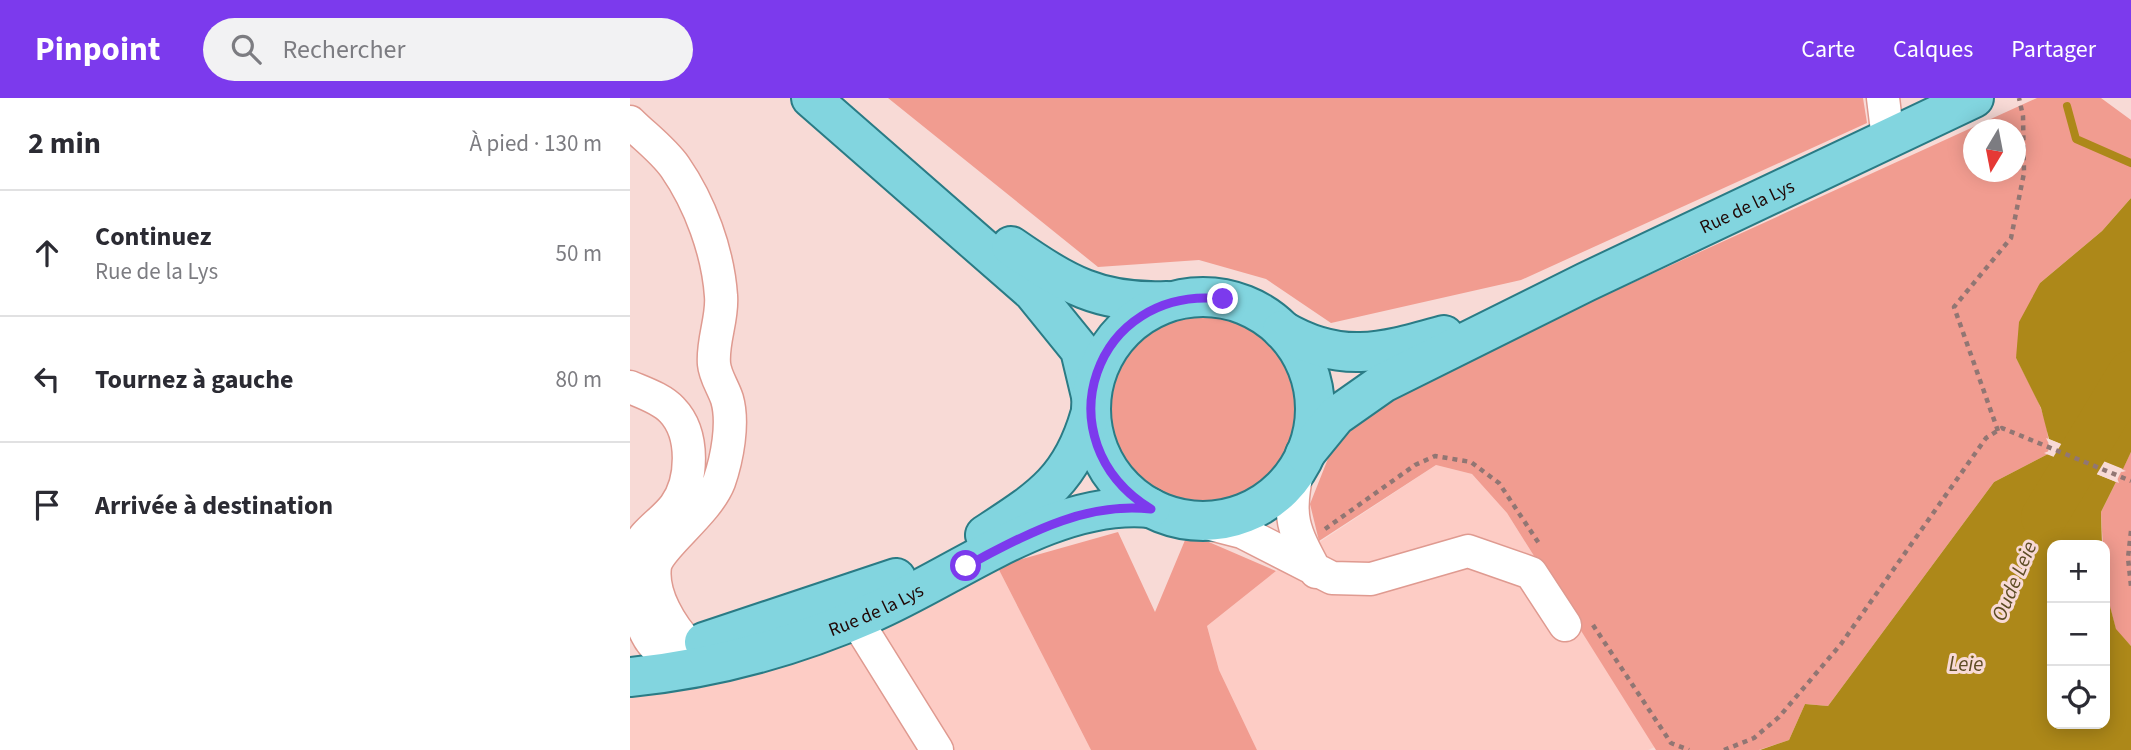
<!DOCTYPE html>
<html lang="fr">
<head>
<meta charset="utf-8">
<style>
	body { margin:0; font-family:"Source Sans 3",sans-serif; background:#f2f2f3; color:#2b2b33 }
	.controls { position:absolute; right:21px; bottom:21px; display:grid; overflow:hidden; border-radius:14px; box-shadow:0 4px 18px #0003 }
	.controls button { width:63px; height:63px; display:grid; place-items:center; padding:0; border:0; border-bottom:2px solid #e1e1e2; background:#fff; color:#2b2b33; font:35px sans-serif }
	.compass { position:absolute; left:1333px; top:21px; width:63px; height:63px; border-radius:50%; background:#fff; box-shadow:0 4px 18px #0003; rotate:190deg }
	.stop { position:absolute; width:21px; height:21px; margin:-16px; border:5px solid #7c3aed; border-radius:50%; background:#fff }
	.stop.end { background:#7c3aed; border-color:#fff; box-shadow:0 2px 7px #0008 }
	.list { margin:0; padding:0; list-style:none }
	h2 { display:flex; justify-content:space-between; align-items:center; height:91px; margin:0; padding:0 28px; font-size:30px }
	h2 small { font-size:23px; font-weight:400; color:#7c7c81 }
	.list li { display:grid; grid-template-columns:46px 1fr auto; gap:21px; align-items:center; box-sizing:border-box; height:126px; padding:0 28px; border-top:2px solid #e1e1e2 }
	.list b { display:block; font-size:26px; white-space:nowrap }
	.list p { margin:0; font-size:23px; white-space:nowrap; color:#7c7c81 }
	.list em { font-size:23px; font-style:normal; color:#7c7c81 }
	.icon { flex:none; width:38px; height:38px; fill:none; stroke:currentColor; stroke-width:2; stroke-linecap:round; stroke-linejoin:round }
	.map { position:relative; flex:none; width:1501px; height:652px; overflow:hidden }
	header { display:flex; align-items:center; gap:42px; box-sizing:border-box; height:98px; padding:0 35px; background:#7c3aed; color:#fff }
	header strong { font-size:33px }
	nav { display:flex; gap:38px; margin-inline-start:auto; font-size:24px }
	.search { width:490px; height:63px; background:#f2f2f3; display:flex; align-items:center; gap:18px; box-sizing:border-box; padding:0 24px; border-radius:38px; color:#7c7c81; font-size:26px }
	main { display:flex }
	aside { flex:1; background:#fff }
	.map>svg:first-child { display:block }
	.built { fill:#fdccc5 }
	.green { fill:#f19c90; fill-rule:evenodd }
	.water { fill:#ad8819 }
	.pier { fill:#f8dad6 }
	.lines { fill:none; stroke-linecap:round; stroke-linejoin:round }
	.stream { stroke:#ad8819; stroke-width:8 }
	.river { stroke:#ad8819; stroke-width:46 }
	.minor-casing { stroke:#df9a90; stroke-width:35 }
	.major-casing { stroke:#2a7b85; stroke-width:42 }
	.path { stroke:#917673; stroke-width:4.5; stroke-dasharray:5 5; stroke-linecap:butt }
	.minor { stroke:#fff; stroke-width:32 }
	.major { stroke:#82d5df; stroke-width:38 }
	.route { stroke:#7c3aed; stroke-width:9 }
	.labels { text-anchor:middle; stroke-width:6; stroke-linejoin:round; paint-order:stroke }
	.street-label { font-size:19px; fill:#200806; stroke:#f8dad6 }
	.water-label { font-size:21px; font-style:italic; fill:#5d4c24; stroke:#f8dad6 }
</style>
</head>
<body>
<header>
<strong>Pinpoint</strong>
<div class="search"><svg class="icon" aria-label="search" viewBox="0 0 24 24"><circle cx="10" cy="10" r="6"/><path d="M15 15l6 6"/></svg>Rechercher</div>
<nav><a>Carte</a><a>Calques</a><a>Partager</a></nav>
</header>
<main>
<aside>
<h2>2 min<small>À pied · 130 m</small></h2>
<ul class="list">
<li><svg class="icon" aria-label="ahead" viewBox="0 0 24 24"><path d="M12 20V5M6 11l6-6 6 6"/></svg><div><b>Continuez</b><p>Rue de la Lys</p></div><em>50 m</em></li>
<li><svg class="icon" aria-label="left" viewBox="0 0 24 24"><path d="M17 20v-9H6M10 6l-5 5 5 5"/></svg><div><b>Tournez à gauche</b></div><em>80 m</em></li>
<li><svg class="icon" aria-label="arrive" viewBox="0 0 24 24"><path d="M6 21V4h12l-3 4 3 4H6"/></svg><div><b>Arrivée à destination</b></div></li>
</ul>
</aside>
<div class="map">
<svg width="1501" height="652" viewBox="0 0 1501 652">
	<rect width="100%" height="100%" fill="#f8dad6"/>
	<path class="built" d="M806 367 842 376 877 415 1025 649 1018 652H627L589 572 577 528 646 473Z
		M367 468 461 652H0V594Z"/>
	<path class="green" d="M258 0H1233L1237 25 891 182 701 225 636 181 569 162 468 169Z
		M1407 0H1471L1501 22V100L1472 133 1410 185 1386 260C1401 290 1422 321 1418 356L1364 384 1198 608 1175 606 1159 642 1129 652H1026L877 415 842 376 806 367 689 443 680 406 703 348 770 291ZM1344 32H1386V74H1344Z
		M476 311a96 96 0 1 1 192 0a96 96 0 1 1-192 0Z
		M1501 354V548L1486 532 1475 489 1471 414Z
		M488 434 525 514 558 435 646 473 577 528 589 572 627 652H461L367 468Z"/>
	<path class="water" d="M1501 100V354L1493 371 1419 341 1411 310 1386 260 1389 224 1410 185 1472 133Z
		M1418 356 1486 384 1471 414 1472 447H1422V626H1475V489L1486 531 1501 548V652H1130L1159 642 1175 606 1198 608 1364 384Z"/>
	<path class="pier" d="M1416 340 1496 373 1492 374 1418 344Z
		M1419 353 1487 380 1489 385 1414 355Z"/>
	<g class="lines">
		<path class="stream" d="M1437 8 1446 41 1501 65"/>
		<path class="river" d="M1414 419 1501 275"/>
		<defs>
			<path id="minor" d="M1253 0 1258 41
				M0 24C14 38 33 52 45 69 70 105 88 154 91 198 93 220 82 243 84 266 85 278 93 289 97 301 104 325 97 361 89 384 77 415 29 448 25 468 21 496 41 529 60 548
				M0 289C14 295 32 301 42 312 65 336 63 383 45 408 33 424 15 433 6 452 0 479 6 540 34 555 45 561 63 562 76 564
				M668 371C656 419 664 433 686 474
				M569 423 612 434 702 480 741 481 838 453 901 475 935 527
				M226 522 307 652"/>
			<g id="major">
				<path d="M181 0 403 194 450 252 461 298"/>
				<path d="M381 148C436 186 469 206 537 203"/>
				<circle cx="573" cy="311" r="112"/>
				<path d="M652 232C711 267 753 254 814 237"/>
				<path id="s1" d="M675 356 706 318 753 285 956 184 1344 0"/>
				<path d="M355 437C410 401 441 383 460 317"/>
				<path d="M74 544 266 480"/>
				<path id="s2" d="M0 579C82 571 166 548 241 515 327 478 424 400 521 410"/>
			</g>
		</defs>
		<use href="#minor" class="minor-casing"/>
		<use href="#major" class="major-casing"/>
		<path class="path" d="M1368 333 1324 209 1381 140 1394 75 1393 18 1389 0
			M695 431 785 367 805 358 841 364 869 385 910 447
			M1501 433 1498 460 1501 488
			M963 527 1041 645 1059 652
			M1094 652 1124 640 1149 619 1211 546 1356 340 1372 330 1501 383"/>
		<use href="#minor" class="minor"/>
		<use href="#major" class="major"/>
	</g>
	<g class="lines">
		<path class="route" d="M336 468C394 438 454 403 521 411 410 343 464 186 593 201"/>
	</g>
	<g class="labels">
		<g class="street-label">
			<text dy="7" stroke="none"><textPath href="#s1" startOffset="511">Rue de la Lys</textPath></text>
			<text dy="7" stroke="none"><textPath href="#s2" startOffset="256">Rue de la Lys</textPath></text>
		</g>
		<g class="water-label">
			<text transform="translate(1384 483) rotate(-67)" y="7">Oude Leie</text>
			<text x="1336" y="573">Leie</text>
		</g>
	</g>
</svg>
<div class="controls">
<button>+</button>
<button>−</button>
<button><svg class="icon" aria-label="locate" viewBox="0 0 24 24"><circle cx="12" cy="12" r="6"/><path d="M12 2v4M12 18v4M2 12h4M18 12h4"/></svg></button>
</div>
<svg class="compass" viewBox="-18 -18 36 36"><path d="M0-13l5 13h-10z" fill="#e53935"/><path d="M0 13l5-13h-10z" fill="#7c7c81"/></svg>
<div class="stop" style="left:336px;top:468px"></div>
<div class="stop end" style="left:593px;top:201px"></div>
</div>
</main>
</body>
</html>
